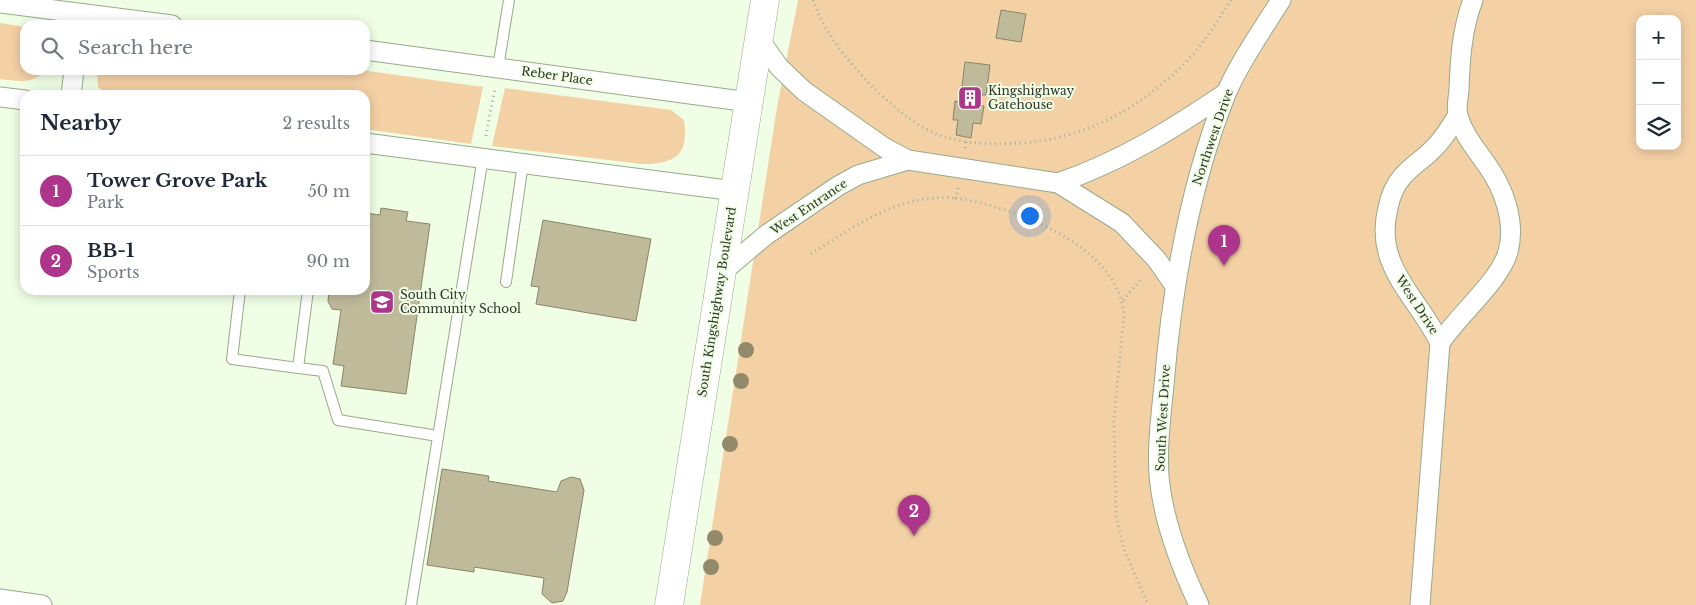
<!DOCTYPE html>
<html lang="en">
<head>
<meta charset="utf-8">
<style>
	body { margin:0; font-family:"Libre Baskerville",serif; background:#f6f6f7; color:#1f2937 }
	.controls { position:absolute; right:15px; top:15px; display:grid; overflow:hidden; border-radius:10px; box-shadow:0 2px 12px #0003 }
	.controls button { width:45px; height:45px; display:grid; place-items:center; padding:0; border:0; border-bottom:1px solid #e0e1e3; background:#fff; color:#1f2937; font:25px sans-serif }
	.you { position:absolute; left:1029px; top:215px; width:18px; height:18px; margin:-12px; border:4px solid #fff; border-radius:50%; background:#1a73e8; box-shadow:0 0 0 8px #1a73e833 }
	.badge { display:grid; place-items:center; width:32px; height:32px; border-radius:50%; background:#ad358b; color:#fff; font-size:16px; font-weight:700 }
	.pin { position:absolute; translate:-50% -41px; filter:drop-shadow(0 1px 2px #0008) }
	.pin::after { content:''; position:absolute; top:26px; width:18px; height:15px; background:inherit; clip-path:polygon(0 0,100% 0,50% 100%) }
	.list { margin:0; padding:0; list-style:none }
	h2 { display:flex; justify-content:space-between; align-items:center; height:65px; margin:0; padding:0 20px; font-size:21px }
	h2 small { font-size:16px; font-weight:400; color:#747a83 }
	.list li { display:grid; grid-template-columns:32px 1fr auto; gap:15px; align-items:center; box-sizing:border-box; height:70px; padding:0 20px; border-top:1px solid #e0e1e3 }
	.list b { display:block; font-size:19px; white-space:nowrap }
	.list p { margin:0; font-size:16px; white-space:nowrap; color:#747a83 }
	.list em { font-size:16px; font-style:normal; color:#747a83 }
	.icon { flex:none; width:28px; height:28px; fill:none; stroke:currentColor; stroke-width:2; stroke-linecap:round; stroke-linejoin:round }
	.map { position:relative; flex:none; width:1696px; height:605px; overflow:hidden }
	.search { position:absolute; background:#fff; box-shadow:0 2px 12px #0003; left:20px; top:20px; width:350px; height:55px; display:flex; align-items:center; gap:12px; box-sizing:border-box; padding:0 18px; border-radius:15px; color:#747a83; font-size:19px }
	.panel { position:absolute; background:#fff; box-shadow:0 2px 12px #0003; left:20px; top:90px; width:350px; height:205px; border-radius:15px }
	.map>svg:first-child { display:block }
	.green { fill:#f4d0a5; fill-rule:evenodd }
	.building { fill:#bfba99; stroke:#898566 }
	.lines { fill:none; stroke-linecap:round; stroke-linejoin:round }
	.service-casing { stroke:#98a98b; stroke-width:12 }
	.minor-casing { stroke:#98a98b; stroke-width:21 }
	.primary-casing { stroke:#98a98b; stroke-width:29 }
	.path { stroke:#a5b09c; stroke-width:3; stroke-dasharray:1 4; stroke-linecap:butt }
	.service { stroke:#fff; stroke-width:10 }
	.minor { stroke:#fff; stroke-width:19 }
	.primary { stroke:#fff; stroke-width:28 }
	.tree { fill:#928a6a }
	.labels { text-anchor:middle; stroke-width:4; stroke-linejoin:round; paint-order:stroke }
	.street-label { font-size:12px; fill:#2e3428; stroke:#f0fee5 }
	.poi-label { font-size:12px; fill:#2e3428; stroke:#f0fee5; text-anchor:start }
</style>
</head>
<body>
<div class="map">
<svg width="1696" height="605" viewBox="0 0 1696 605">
	<rect width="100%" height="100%" fill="#f0fee5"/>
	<path class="green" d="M798 0H1696V605H700L777 107ZM1640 19H1677V146H1640Z
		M0 23 25 27V70H46C32 85 18 81 0 79Z
		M97 70H361L483 87 471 144 365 129V95H113L107 94 98 87Z
		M505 88 671 110 684 120C689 155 676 164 642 164L492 146Z"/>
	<path class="building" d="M1001 10 1026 14 1021 42 996 38Z
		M965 62 990 65 986 95H980L979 105 984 106 981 124 973 123 971 138 956 135 958 120H953L955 101 960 102Z
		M381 208 408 212 406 221 430 224 406 394 341 386 344 366 333 364 341 310 332 309 328 301 329 290H365V213L380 215Z
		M543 220 651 239 636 321 536 304 539 287 531 286Z
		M442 469 489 476 488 481 557 492 561 481 571 477 580 479 584 490 567 592 563 601 552 603 542 594 544 578 474 567V572L427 565Z"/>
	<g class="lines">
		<defs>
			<path id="service" d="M498 68 509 0
				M506 282 523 163
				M240 290 232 359 298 368 308 290
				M298 368 323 371 338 420 438 436
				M411 605 483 157"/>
			<path id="minor" d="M0 3 172 25
				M759 39 779 67 804 91 885 148 908 160 1058 183 1122 223 1157 260 1175 286
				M365 50 749 102
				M71 95 74 70
				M0 97 25 100
				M365 143 735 191
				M1058 183C1122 161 1171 130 1226 93
				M721 273 766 235 838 186 858 175 908 160
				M1440 343C1418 297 1373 266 1388 208 1390 198 1395 185 1402 177 1411 166 1424 159 1433 149 1444 139 1450 127 1458 115
				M0 599 42 605
				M1199 605C1180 565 1163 521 1159 476 1157 446 1161 415 1164 385 1172 287 1189 187 1226 94 1237 66 1264 27 1281 0
				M1420 605 1440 343C1459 314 1499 282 1508 252 1516 222 1504 189 1487 165 1476 149 1464 136 1458 116 1456 109 1458 98 1459 90 1460 59 1462 29 1473 0"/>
			<path id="primary" d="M669 605 765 0"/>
		</defs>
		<use href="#service" class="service-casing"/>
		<use href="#minor" class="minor-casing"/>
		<use href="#primary" class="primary-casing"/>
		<path class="path" d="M813 0C827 45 883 103 922 127 936 135 950 139 966 142
			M486 136 495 88
			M965 148 966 142C1051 151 1119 127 1181 67 1201 48 1216 23 1231 0
			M958 188 956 198C1015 207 1119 246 1124 315L1114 419 1116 516 1124 549 1148 605
			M811 254C856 225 901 193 956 198
			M1123 300 1142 278"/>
		<use href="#service" class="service"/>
		<use href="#minor" class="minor"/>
		<use href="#primary" class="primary"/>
	</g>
	<g class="tree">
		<circle cx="746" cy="350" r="8"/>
		<circle cx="741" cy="381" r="8"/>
		<circle cx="730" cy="444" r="8"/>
		<circle cx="715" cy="538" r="8"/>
		<circle cx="711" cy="567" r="8"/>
	</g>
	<defs>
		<symbol id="building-square" viewBox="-11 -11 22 22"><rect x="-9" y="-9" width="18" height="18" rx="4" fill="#ad358b" stroke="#f0fee5"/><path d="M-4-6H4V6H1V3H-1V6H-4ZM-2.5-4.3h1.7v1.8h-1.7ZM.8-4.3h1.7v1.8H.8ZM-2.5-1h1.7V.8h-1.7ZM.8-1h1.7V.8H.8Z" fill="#fff"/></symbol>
		<symbol id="school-square" viewBox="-11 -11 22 22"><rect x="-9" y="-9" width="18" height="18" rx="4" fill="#ad358b" stroke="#f0fee5"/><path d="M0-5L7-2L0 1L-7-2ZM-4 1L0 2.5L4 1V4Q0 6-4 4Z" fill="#fff"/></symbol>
	</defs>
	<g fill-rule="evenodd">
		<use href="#building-square" x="956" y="84" width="28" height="28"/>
		<use href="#school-square" x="368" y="288" width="28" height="28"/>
	</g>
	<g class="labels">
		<g class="street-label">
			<text transform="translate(557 76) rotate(8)" y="4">Reber Place</text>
			<text transform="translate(1213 137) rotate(-71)" y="4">Northwest Drive</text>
			<text transform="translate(809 207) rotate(-34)" y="4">West Entrance</text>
			<text transform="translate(717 302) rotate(-81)" y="4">South Kingshighway Boulevard</text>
			<text transform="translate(1417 305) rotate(57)" y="4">West Drive</text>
			<text transform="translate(1163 418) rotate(-87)" y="4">South West Drive</text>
		</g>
		<g class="poi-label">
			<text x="988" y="95">Kingshighway<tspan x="988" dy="14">Gatehouse</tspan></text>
			<text x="400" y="299">South City<tspan x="400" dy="14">Community School</tspan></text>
		</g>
	</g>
</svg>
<div class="controls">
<button>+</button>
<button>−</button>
<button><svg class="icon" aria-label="layers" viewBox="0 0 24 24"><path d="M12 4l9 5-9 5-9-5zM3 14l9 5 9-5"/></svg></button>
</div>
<div class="you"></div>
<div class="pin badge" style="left:1224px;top:266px">1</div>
<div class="pin badge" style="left:914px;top:536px">2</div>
<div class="search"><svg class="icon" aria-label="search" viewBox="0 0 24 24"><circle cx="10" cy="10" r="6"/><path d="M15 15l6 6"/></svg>Search here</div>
<section class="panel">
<h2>Nearby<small>2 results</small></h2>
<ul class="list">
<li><span class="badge">1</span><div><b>Tower Grove Park</b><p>Park</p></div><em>50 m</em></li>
<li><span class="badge">2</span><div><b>BB-1</b><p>Sports</p></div><em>90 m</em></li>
</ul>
</section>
</div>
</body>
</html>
